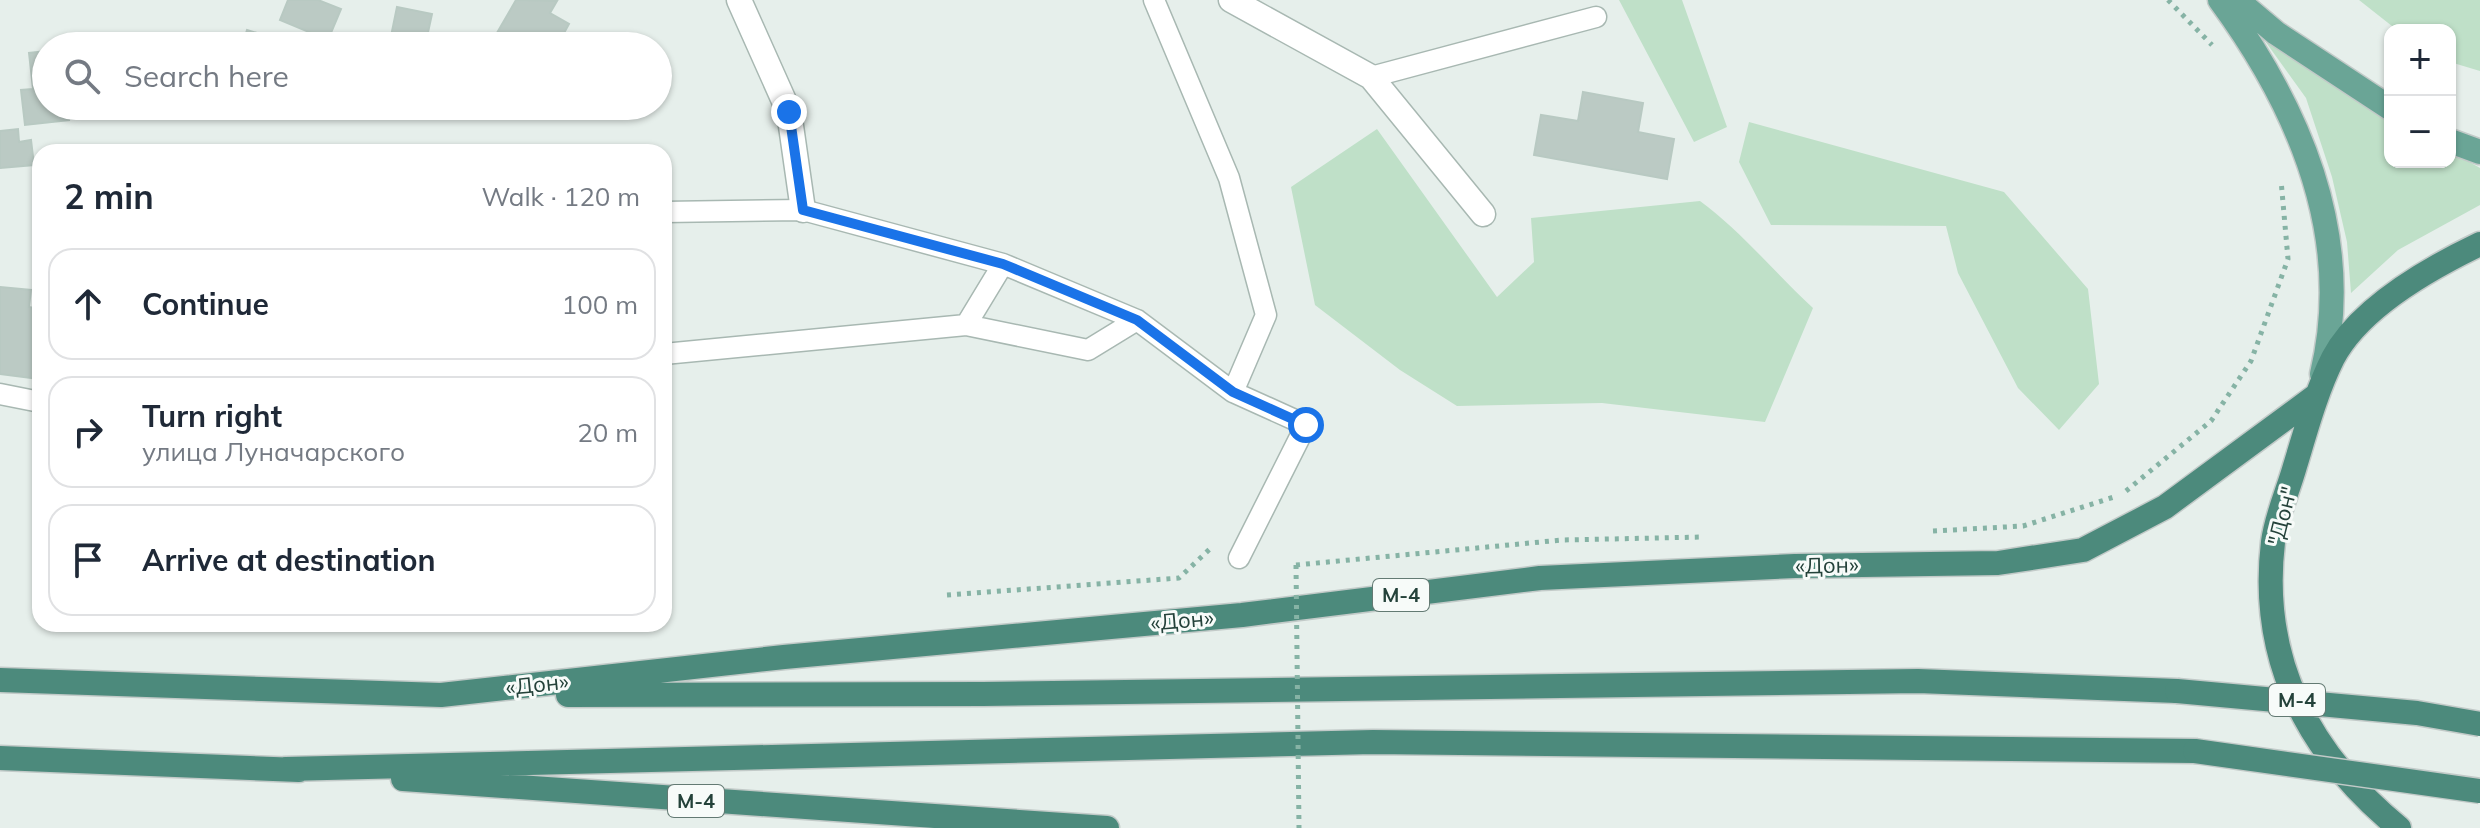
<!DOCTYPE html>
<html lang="en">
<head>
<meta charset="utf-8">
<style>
	body { margin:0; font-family:Mulish,sans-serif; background:#f2f2f3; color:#1f2937 }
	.controls { position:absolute; right:24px; top:24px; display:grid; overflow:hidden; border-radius:16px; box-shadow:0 2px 6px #0004 }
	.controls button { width:72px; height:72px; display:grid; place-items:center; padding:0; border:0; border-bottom:2px solid #e0e1e3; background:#fff; color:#1f2937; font:40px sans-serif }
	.stop { position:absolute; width:24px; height:24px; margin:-18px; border:6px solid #1a73e8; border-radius:50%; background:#fff }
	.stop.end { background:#1a73e8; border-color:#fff; box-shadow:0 2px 8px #0008 }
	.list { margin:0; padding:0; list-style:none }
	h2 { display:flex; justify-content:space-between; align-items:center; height:104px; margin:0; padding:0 32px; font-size:34px }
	h2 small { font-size:26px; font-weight:400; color:#747a83 }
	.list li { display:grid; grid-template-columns:52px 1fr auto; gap:24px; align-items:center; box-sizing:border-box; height:112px; margin:0 16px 16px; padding:0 16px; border:2px solid #e0e1e3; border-radius:24px }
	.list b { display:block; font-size:30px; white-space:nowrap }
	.list p { margin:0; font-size:26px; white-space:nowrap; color:#747a83 }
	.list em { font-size:26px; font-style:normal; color:#747a83 }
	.icon { flex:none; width:44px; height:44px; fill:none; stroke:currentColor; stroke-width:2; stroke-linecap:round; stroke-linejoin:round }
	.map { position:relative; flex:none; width:2480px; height:828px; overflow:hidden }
	.search { position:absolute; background:#fff; box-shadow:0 2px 6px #0004; left:32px; top:32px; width:640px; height:88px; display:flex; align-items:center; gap:20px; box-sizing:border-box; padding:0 28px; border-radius:44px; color:#747a83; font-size:30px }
	.panel { position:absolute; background:#fff; box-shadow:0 2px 6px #0004; left:32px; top:144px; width:640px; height:488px; border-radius:24px }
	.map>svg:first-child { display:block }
	.green { fill:#bfe0c8 }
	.building { fill:#bbcac4; stroke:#b8c9c2; stroke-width:2 }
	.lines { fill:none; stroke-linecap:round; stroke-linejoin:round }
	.service-casing { stroke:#a8b8b2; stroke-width:23 }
	.minor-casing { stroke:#a8b8b2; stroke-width:27 }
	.primary-casing { stroke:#c2cac8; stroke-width:27 }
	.trunk-casing { stroke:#c2cac8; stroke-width:27 }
	.path { stroke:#86b3a5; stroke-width:5; stroke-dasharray:4 6; stroke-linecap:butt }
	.service { stroke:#fff; stroke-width:20 }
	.minor { stroke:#fff; stroke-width:24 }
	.primary { stroke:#6aa596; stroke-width:24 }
	.trunk { stroke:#4c8a7c; stroke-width:24 }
	.trunk-bridge-casing { stroke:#c2cac8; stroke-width:27; stroke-linecap:butt }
	.path-bridge { stroke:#86b3a5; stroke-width:5; stroke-dasharray:4 6; stroke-linecap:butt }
	.trunk-bridge { stroke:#4c8a7c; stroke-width:24 }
	.route { stroke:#1a73e8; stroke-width:10 }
	.labels { text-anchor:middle; stroke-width:6; stroke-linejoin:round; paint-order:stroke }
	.shield { fill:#f7fbf9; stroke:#637a73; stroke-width:2 }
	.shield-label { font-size:20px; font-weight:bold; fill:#24423a }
	.street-label { font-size:22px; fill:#24423a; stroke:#f7fbf9 }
</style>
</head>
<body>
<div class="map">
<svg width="2480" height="828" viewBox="0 0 2480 828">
	<rect width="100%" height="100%" fill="#e6efeb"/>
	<path class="green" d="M1619 0H1682L1727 127 1694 142Z
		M2359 0H2480V71L2450 62V30H2397Z
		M2265 41 2390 116V162H2450V151L2480 168V205L2398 250 2351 293 2347 242 2332 177 2306 98Z
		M1749 122 2004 192 2088 289 2099 384 2059 430 2018 388 1958 273 1946 226 1771 225 1739 162Z
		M1377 129 1497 297 1534 262 1531 218 1700 201C1742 232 1774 272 1813 308L1765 422 1602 403 1457 406 1400 370 1315 305 1291 187Z"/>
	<path class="building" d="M288 0H318L341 9 328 40 280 20Z
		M516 0 557 1 550 13 569 24 557 46H520L497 33Z
		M397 7 432 14 425 46H389Z
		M247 30 300 46H242Z
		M46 51V106H67L69 120 25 125 21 90 33 89 29 53Z
		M1583 92 1643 103 1638 132 1674 139 1667 179 1534 155 1541 115 1578 121Z
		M18 129 19 142 31 140 34 165 0 168V131Z
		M0 287 31 290 29 307 40 309V379L0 374Z"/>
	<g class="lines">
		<defs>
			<path id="service" d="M1154 0 1229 178 1266 315 1233 392
				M1371 77 1596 17
				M664 212 803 210 1003 264 1137 320 1233 392 1306 425 1239 558
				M966 325 1003 264
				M664 354 966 325 1088 350 1137 320
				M0 394 40 402"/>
			<path id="minor" d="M739 0 789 112 803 210
				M1231 0 1371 77 1483 214"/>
			<path id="primary" d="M2220 0C2300 109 2355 237 2322 374
				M2237 0 2276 33 2390 108
				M2450 141 2480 152"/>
			<path id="trunk" d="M0 680 441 695 784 657 1242 615 1540 578 1795 566 1998 563 2083 550 2165 507 2317 395
				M568 695 983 694 1918 681 2177 691
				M0 758 299 770
				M286 769 1373 742 2195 751
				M403 779 1107 828
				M2399 828C2309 754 2259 660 2273 542 2276 517 2288 491 2295 466 2306 430 2316 392 2333 358 2360 307 2430 268 2480 244"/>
		</defs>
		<use href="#service" class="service-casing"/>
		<use href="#minor" class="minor-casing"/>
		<use href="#primary" class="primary-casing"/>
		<use href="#trunk" class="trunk-casing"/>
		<path class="path" d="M2168 0 2212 45
			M2126 491 2211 421 2251 361 2288 259 2281 180
			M1933 531 2023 526 2114 497
			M1296 565 1562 540 1703 537
			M947 595 1179 578 1213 546"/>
		<use href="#service" class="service"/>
		<use href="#minor" class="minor"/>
		<use href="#primary" class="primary"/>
		<use href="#trunk" class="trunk"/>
		<defs>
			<path id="trunk-bridge" d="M2177 691 2417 713 2480 724
				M2195 751 2480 791"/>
		</defs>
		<use href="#trunk-bridge" class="trunk-bridge-casing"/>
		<path class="path-bridge" d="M1296 565 1299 828"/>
		<use href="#trunk-bridge" class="trunk-bridge"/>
	</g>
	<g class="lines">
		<path class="route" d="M789 112 803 210 1003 264 1137 320 1233 392 1306 425"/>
	</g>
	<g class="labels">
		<g class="shield">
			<rect x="1373" y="579" width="56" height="32" rx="6"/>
			<rect x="2269" y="684" width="56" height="32" rx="6"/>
			<rect x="668" y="785" width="56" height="32" rx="6"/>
		</g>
		<g class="shield-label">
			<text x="1401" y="602">М-4</text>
			<text x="2297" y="707">М-4</text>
			<text x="696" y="808">М-4</text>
		</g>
		<g class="street-label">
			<text transform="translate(2282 516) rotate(-76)" y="8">"Дон"</text>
			<text transform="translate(1827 565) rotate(-1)" y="8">«Дон»</text>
			<text transform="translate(1182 620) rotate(-5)" y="8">«Дон»</text>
			<text transform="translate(537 684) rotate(-6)" y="8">«Дон»</text>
		</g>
	</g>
</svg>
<div class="controls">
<button>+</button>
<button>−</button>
</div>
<div class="stop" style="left:1306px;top:425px"></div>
<div class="stop end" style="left:789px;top:112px"></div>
<div class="search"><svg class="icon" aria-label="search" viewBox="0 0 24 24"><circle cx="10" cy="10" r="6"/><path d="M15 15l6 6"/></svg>Search here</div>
<section class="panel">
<h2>2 min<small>Walk · 120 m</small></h2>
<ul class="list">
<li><svg class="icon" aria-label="ahead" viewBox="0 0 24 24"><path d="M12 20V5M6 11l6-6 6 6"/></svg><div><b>Continue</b></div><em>100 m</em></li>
<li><svg class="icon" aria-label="right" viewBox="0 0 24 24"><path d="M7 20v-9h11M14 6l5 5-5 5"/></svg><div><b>Turn right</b><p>улица Луначарского</p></div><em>20 m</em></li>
<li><svg class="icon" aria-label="arrive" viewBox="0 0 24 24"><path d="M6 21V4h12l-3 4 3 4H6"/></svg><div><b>Arrive at destination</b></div></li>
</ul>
</section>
</div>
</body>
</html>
